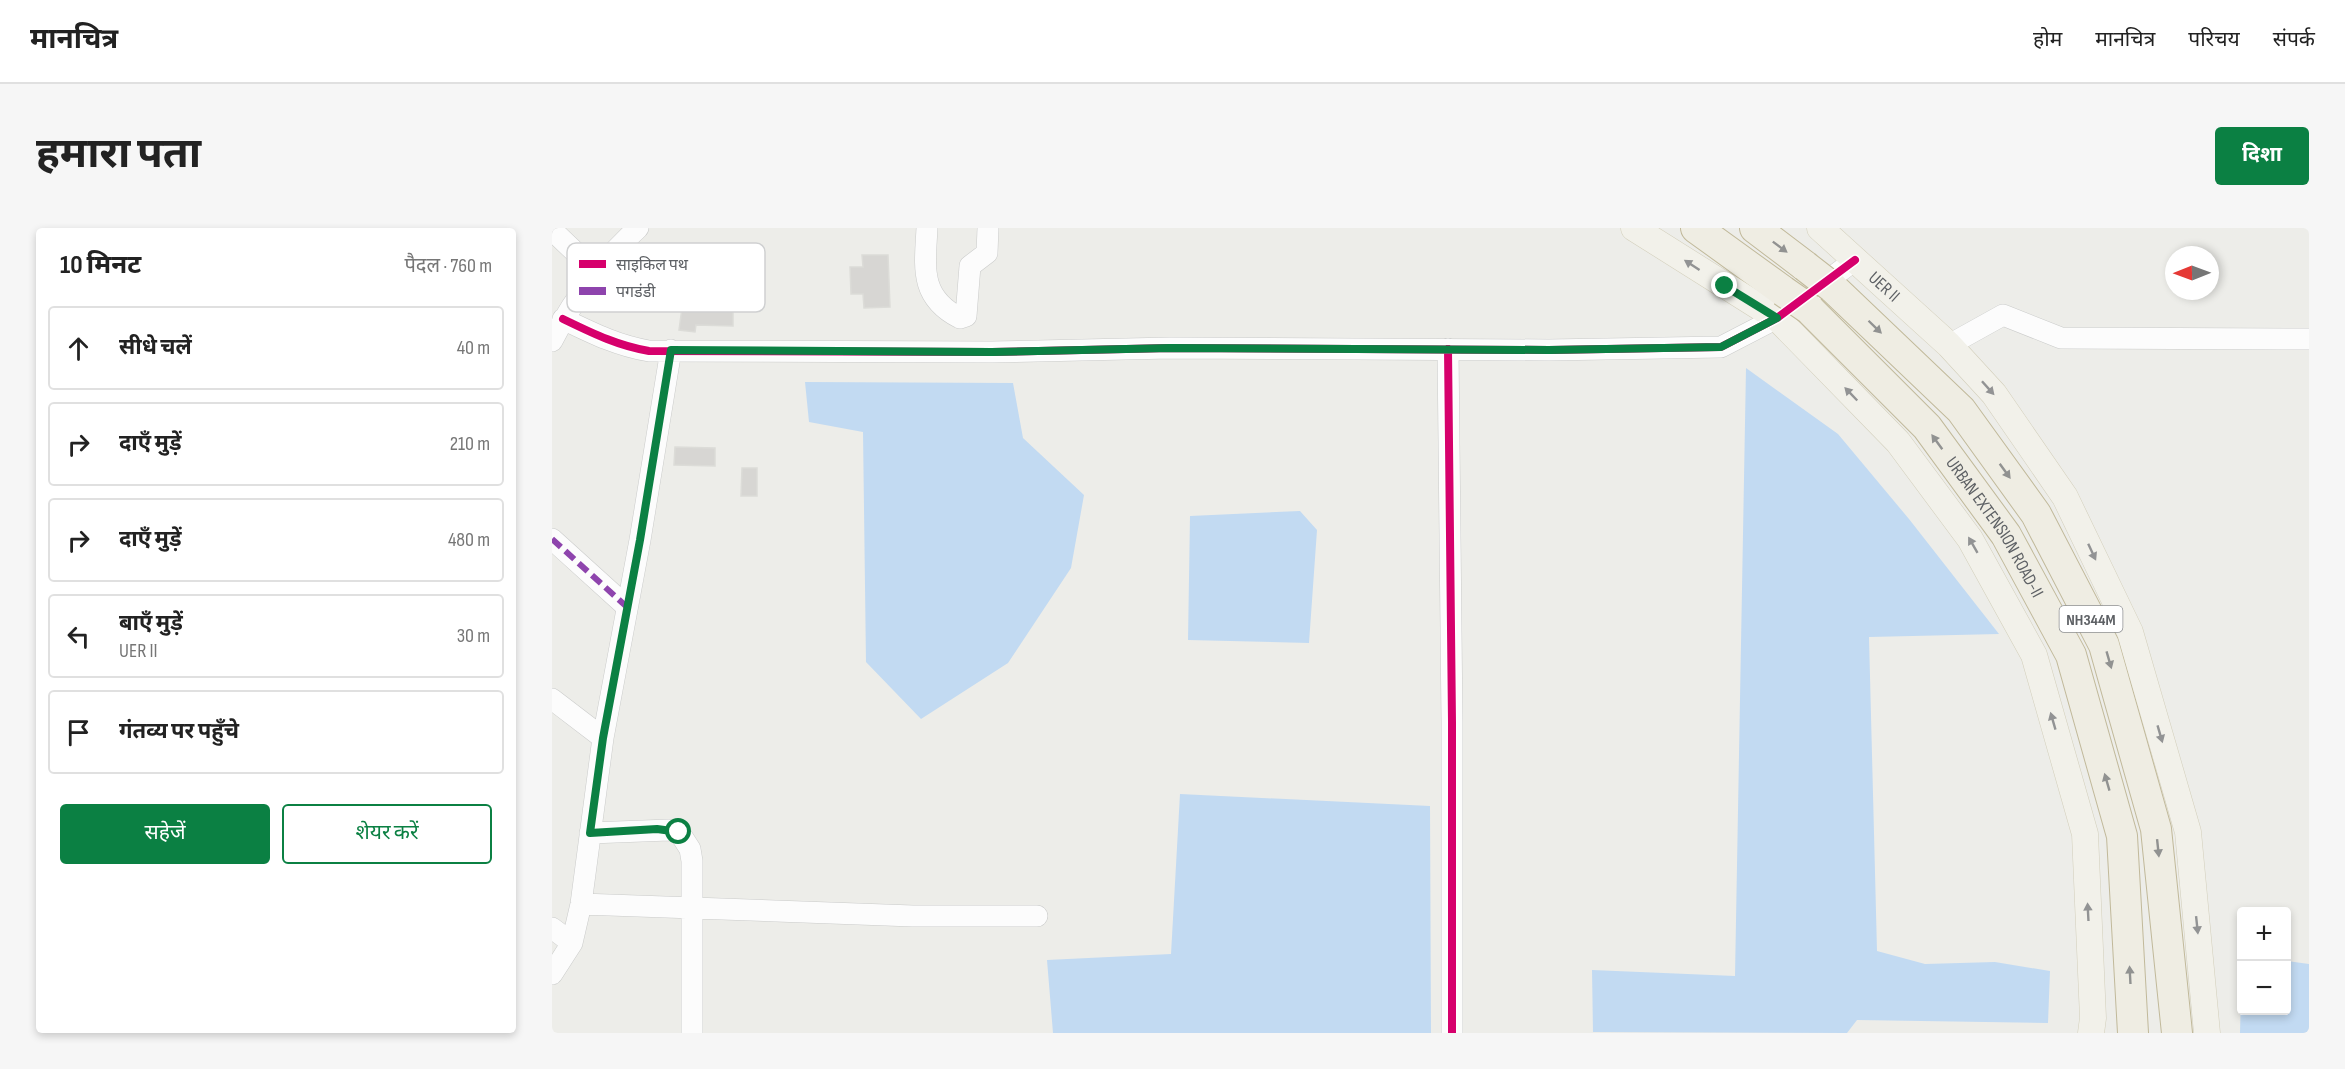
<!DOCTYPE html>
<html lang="hi">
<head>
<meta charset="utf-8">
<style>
	body { margin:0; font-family:"Sofia Sans Condensed","Noto Sans Devanagari",sans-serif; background:#f6f6f6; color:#222 }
	.controls { position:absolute; right:18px; bottom:18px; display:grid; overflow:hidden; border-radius:6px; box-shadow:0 3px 9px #0003 }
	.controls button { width:54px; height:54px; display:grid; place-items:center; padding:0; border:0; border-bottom:2px solid #e0e0e0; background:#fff; color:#222; font:30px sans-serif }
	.compass { position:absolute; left:1613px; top:18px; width:54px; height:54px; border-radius:50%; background:#fff; box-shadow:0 3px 9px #0003; rotate:269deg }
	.stop { position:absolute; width:18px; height:18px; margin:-14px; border:4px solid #0b8043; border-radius:50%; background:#fff }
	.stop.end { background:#0b8043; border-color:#fff; box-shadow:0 2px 6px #0008 }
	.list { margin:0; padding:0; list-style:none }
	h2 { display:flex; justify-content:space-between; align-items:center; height:78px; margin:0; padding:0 24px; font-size:26px }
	h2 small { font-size:20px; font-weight:400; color:#767676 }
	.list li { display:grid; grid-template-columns:39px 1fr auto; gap:18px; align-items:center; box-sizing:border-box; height:84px; margin:0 12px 12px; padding:0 12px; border:2px solid #e0e0e0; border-radius:6px }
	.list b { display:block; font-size:22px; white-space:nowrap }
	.list p { margin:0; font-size:20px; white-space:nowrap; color:#767676 }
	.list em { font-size:20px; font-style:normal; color:#767676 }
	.actions { display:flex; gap:12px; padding:18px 24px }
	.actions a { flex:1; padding:14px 0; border:2px solid #0b8043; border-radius:6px; text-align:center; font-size:21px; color:#0b8043 }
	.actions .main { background:#0b8043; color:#fff }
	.icon { flex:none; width:33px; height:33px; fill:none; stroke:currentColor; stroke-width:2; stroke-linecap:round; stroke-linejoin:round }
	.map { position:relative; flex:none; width:1757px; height:805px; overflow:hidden; border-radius:6px }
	header { display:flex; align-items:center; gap:36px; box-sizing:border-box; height:84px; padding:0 30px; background:#fff; border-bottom:2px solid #e0e0e0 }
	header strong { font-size:28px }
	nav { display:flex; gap:33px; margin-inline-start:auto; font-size:21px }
	.intro { display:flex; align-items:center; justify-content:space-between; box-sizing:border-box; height:144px; padding:0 36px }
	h1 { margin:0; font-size:42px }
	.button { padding:15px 27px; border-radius:6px; background:#0b8043; color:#fff; font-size:21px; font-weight:700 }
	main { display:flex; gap:36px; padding:0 36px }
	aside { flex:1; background:#fff; border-radius:6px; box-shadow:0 3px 9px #0003 }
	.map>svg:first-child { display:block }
	.water { fill:#c2daf2 }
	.building { fill:#d7d6d3; stroke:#dcdcd8; stroke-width:1.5 }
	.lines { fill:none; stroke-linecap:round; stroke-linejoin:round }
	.minor-casing { stroke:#cacbca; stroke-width:22 }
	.major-casing { stroke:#d2ceba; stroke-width:27 }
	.highway-casing { stroke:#c1b99a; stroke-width:32 }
	.minor { stroke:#fcfcfc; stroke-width:21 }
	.major { stroke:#f2f1ea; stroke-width:26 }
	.highway { stroke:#efede3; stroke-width:30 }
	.highway-bridge-casing { stroke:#c1b99a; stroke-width:32; stroke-linecap:butt }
	.highway-bridge { stroke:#efede3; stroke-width:30 }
	.quiet { stroke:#8e44ad; stroke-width:6; stroke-dasharray:12 6; stroke-linecap:butt }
	.cycleway-casing { stroke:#fff; stroke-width:11 }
	.cycleway { stroke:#d6006c; stroke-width:8 }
	.oneway { fill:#919291 }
	.oneway2 { fill:#929394 }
	.route { stroke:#0b8043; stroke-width:8 }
	.labels { text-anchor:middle; stroke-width:6; stroke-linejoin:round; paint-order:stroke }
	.shield { fill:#fff; stroke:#8e9093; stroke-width:1.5 }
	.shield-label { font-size:16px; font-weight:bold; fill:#5e6165 }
	.street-label { font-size:18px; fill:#5e6165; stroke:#fff }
	.key { fill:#fff; stroke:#cfd0d1; stroke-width:1.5 }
	.key-label { font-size:16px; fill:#5e6165 }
</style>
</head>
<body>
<header>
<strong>मानचित्र</strong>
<nav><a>होम</a><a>मानचित्र</a><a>परिचय</a><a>संपर्क</a></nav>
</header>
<div class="intro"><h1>हमारा पता</h1><a class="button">दिशा</a></div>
<main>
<aside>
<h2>10 मिनट<small>पैदल · 760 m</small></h2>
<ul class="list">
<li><svg class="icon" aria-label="ahead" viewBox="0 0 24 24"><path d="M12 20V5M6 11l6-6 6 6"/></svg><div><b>सीधे चलें</b></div><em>40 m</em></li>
<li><svg class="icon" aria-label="right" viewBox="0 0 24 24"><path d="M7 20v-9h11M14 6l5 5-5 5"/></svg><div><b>दाएँ मुड़ें</b></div><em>210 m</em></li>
<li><svg class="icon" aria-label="right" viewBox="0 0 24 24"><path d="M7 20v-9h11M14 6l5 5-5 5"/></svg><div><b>दाएँ मुड़ें</b></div><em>480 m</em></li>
<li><svg class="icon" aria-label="left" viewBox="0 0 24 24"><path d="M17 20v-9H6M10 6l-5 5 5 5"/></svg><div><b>बाएँ मुड़ें</b><p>UER II</p></div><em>30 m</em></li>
<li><svg class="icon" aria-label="arrive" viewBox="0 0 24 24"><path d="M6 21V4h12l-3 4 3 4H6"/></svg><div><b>गंतव्य पर पहुँचे</b></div></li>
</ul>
<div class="actions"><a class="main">सहेजें</a><a>शेयर करें</a></div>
</aside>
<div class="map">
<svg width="1757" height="805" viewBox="0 0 1757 805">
	<rect width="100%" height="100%" fill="#edede9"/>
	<path class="water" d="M1194 140 1286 206 1357 291 1447 406 1317 409 1325 723 1373 736 1443 734 1498 743 1496 795 1305 792 1295 805 1041 804 1040 742 1183 748Z
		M253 154 461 155 471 210 532 267 519 340 456 435 369 491 314 434 311 204 257 194Z
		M748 283 765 302 757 415 636 412 638 288Z
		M628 566 878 578 879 805H501L495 732 619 726Z
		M1735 733 1757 736V805H1688L1689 767 1690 782H1734Z"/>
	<path class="building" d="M310 27H336L338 79 312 80 311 66H299L298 39H311Z
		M132 65 147 66V73L181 74V98L144 97 143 104 127 102Z
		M123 219 163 220V238L122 237Z
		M190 240H205V268H189Z"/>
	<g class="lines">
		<defs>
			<path id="minor" d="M375 0C373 39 367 69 408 90
				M0 2 43 43
				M408 90 414 88 418 38 435 25 436 0
				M11 91C40 105 66 118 97 123L440 124 618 120 997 122 1169 119 1225 90 1303 32
				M0 113C22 70 50 33 86 0
				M1397 117 1451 87 1509 110 1757 111
				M896 121 900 494V805
				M0 311 75 379
				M0 471 51 510
				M38 605 117 602 127 604 138 621 140 633V805
				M29 676 361 688H485
				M0 700 20 715
				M0 746 20 715 29 676 51 510 88 312 119 122"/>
			<g id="major">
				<path d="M1082 0 1225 90 1346 214 1418 311 1482 427 1533 606 1541 790 1539 805"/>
				<path id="s1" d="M1268 0 1397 117 1442 166 1513 269 1578 404 1636 604 1655 805"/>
			</g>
			<g id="highway">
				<path d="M1144 0 1231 63"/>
				<path d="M1203 0 1253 38"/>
				<path d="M1280 59 1409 182 1484 286 1552 417 1604 601 1625 805"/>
				<path id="s2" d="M1257 81 1375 199 1454 307 1519 427 1570 608 1581 805"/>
			</g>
		</defs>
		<use href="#minor" class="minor-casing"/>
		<use href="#major" class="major-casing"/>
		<use href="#highway" class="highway-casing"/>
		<use href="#minor" class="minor"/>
		<use href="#major" class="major"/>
		<use href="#highway" class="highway"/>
		<defs>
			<path id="highway-bridge" d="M1253 38 1280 59
				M1231 63 1257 81"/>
		</defs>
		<use href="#highway-bridge" class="highway-bridge-casing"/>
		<use href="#highway-bridge" class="highway-bridge"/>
		<path class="quiet" d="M0 311 75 379"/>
		<defs>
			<path id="cycleway" d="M11 91C40 105 66 118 97 123L440 124 618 120 997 122 1169 119 1225 90 1303 32
				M896 121 900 494V805"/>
		</defs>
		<use href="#cycleway" class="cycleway-casing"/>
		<use href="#cycleway" class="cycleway"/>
	</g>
	<defs><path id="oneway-solid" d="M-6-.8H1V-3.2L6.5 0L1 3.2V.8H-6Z" transform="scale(1.5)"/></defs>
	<g class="oneway">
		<use href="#oneway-solid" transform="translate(1228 19) rotate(37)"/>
		<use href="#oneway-solid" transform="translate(1323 99) rotate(44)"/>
		<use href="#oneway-solid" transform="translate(1385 214) rotate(-126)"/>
		<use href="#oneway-solid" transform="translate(1453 243) rotate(54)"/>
		<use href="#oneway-solid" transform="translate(1557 432) rotate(74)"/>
		<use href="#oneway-solid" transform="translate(1555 554) rotate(-106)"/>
		<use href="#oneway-solid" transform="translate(1606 620) rotate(84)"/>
		<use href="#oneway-solid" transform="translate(1578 747) rotate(-93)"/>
	</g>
	<g class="oneway2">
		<use href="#oneway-solid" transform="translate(1140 37) rotate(-147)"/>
		<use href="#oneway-solid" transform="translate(1436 160) rotate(48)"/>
		<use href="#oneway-solid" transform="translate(1299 166) rotate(-134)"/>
		<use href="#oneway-solid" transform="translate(1421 317) rotate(-120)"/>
		<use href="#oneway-solid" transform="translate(1540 324) rotate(65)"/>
		<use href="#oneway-solid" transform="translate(1501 493) rotate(-106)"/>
		<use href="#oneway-solid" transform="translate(1608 506) rotate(74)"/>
		<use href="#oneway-solid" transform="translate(1536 684) rotate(-93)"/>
		<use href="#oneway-solid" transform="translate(1645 697) rotate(84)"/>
	</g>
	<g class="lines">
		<path class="route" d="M127 604 105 601 38 605 51 510 88 312 119 122 440 124 618 120 997 122 1169 119 1225 90 1173 58"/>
	</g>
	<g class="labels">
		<rect class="shield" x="1507.5" y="378" width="63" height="26" rx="4.5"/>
		<g class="shield-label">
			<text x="1539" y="397">NH344M</text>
		</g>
		<g class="street-label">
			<text dy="6" stroke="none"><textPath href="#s1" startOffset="87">UER II</textPath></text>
			<text dy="6" stroke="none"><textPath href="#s2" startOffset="288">URBAN EXTENSION ROAD-II</textPath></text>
		</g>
	</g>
	<rect x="15" y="15" width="198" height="69" rx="9" class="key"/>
	<rect x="27" y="32" width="27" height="8" fill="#d6006c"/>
	<rect x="27" y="59" width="27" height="8" fill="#8e44ad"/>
	<g class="key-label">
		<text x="64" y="42">साइकिल पथ</text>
		<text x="64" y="69">पगडंडी</text>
	</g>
</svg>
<div class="controls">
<button>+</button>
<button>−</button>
</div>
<svg class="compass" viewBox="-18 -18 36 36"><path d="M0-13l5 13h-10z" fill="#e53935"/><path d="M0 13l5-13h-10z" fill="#767676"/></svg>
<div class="stop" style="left:127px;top:604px"></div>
<div class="stop end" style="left:1173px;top:58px"></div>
</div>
</main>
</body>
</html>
